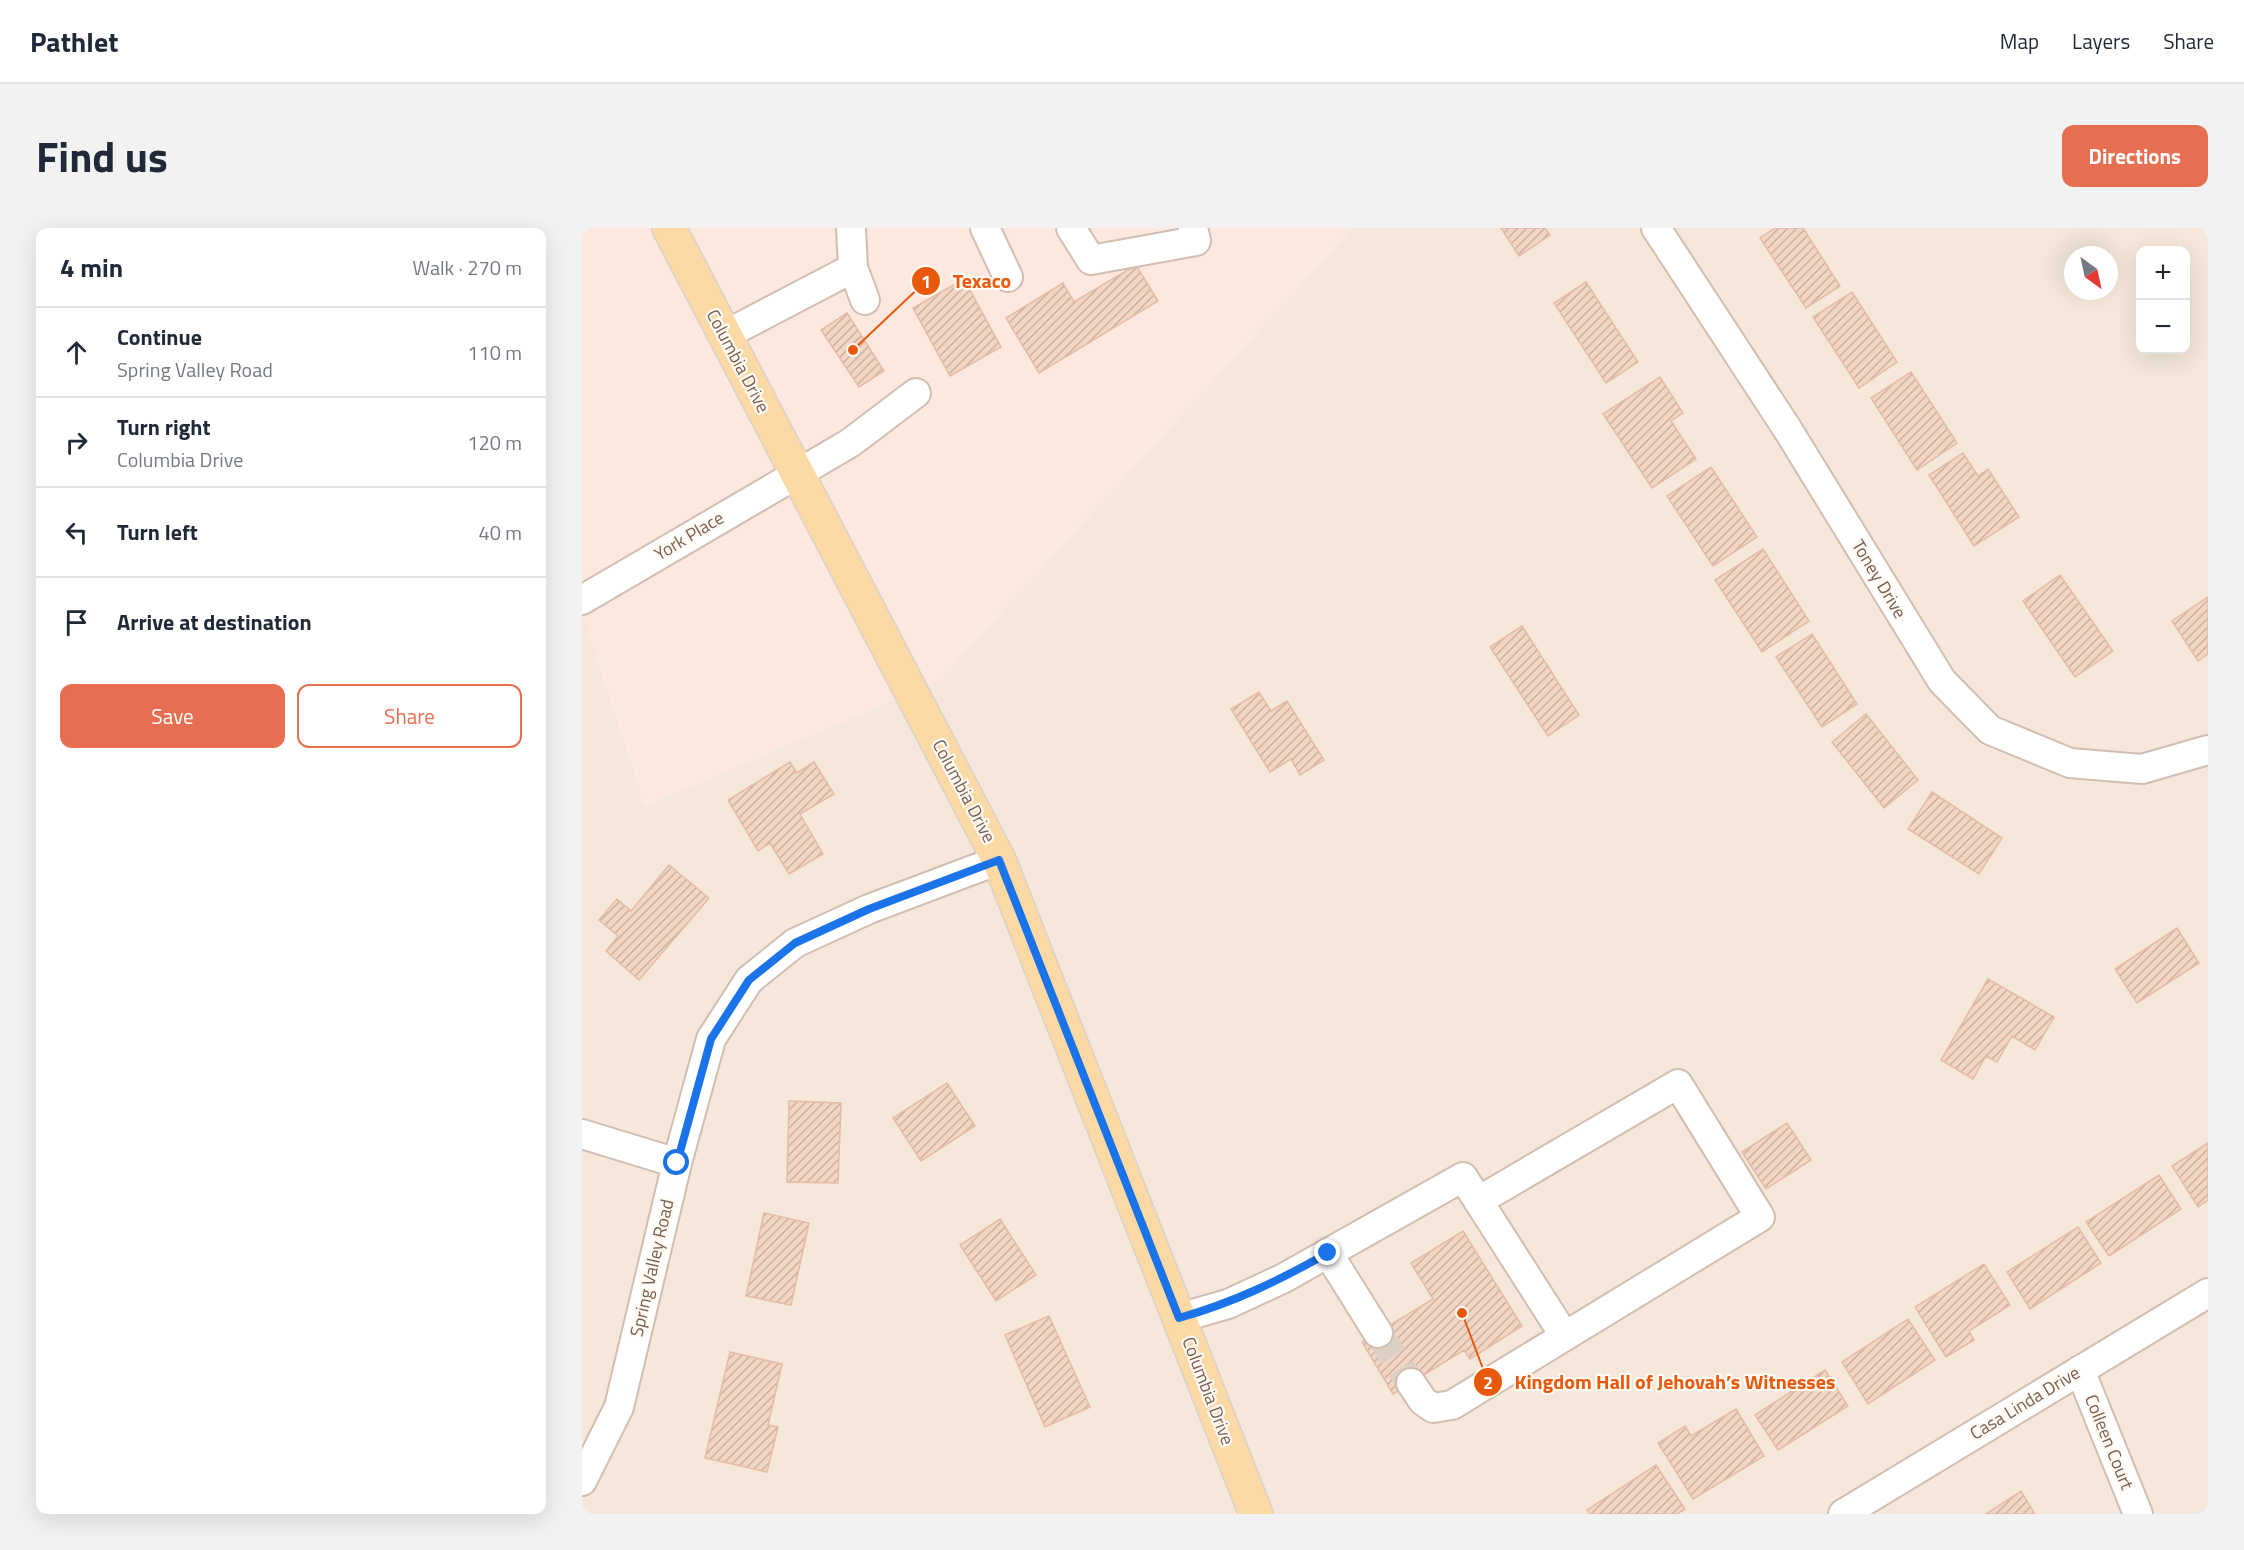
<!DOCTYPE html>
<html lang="en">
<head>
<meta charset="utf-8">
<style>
	body { margin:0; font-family:"Titillium Web",sans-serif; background:#f2f2f3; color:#1f2937 }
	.controls { position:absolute; right:18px; top:18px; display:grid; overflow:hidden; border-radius:12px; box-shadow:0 6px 24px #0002 }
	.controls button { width:54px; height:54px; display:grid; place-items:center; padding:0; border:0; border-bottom:2px solid #e0e1e3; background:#fff; color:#1f2937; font:30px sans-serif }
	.compass { position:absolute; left:1482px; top:18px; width:54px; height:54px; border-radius:50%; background:#fff; box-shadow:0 6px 24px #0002; rotate:147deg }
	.stop { position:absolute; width:18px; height:18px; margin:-14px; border:4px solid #1a73e8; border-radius:50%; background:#fff }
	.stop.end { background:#1a73e8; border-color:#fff; box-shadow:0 2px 6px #0008 }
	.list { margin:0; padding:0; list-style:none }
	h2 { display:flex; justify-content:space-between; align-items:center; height:78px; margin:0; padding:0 24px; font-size:26px }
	h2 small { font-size:20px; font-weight:400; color:#747a83 }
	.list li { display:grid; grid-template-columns:39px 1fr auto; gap:18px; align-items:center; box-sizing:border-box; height:90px; padding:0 24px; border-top:2px solid #e0e1e3 }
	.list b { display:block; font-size:22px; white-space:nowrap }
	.list p { margin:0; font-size:20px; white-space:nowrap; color:#747a83 }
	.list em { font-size:20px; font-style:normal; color:#747a83 }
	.actions { display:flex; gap:12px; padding:18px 24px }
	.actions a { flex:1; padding:14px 0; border:2px solid #e76f51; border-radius:12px; text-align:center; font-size:21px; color:#e76f51 }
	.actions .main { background:#e76f51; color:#fff }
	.icon { flex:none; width:33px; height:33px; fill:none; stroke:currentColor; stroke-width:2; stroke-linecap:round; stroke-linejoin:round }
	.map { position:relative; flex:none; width:1626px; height:1286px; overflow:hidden; border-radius:12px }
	header { display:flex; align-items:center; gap:36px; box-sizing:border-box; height:84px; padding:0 30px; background:#fff; border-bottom:2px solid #e0e1e3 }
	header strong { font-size:28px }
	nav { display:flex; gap:33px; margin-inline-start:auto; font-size:21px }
	.intro { display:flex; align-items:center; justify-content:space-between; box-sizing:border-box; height:144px; padding:0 36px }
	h1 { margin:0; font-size:42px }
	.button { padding:15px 27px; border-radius:12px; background:#e76f51; color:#fff; font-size:21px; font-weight:700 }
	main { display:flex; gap:36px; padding:0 36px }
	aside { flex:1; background:#fff; border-radius:12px; box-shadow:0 6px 24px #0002 }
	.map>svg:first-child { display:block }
	.residential { fill:#f5e8da; fill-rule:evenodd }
	.commercial { fill:#fde8e0 }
	.building { fill:url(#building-hatch); stroke:#e6bba3; stroke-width:1.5 }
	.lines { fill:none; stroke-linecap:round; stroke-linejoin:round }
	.minor-tunnel { stroke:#dcd0c4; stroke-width:28; stroke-dasharray:28 14; stroke-linecap:butt }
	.minor-casing { stroke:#d1beb0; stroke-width:32 }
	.major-casing { stroke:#dad1cd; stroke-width:36 }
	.minor { stroke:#fff; stroke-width:28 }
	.major { stroke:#fbd9a5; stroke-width:33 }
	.route { stroke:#1a73e8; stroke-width:8 }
	.labels { text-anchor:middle; stroke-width:4.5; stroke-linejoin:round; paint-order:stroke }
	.street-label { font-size:18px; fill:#7a5c4d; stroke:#fffaf3 }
	.leader { fill:none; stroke:#e8590c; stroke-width:2 }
	.callout-dot { fill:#e8590c; stroke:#fffaf3; stroke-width:2 }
	.mark-label { font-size:18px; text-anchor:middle; font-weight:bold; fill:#fff }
	.callout-label { font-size:20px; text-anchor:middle; font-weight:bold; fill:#e8590c; stroke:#fffaf3; stroke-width:4.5; stroke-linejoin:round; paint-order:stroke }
</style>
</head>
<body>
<header>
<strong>Pathlet</strong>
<nav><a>Map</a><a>Layers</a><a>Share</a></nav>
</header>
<div class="intro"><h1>Find us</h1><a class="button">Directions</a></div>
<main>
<aside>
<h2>4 min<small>Walk · 270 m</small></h2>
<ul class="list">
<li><svg class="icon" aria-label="ahead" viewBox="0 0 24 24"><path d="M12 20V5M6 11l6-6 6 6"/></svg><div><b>Continue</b><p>Spring Valley Road</p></div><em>110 m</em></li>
<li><svg class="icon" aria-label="right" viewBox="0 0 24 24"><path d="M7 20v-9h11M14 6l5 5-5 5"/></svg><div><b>Turn right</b><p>Columbia Drive</p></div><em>120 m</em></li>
<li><svg class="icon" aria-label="left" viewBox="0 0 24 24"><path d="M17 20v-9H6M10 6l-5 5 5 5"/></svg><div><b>Turn left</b></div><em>40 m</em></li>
<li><svg class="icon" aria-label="arrive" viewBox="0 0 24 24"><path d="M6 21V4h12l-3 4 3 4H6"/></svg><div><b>Arrive at destination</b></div></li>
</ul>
<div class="actions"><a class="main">Save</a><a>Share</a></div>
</aside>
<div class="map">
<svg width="1626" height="1286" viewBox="0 0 1626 1286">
	<defs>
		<pattern id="building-hatch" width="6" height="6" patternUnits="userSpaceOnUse" patternTransform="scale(1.5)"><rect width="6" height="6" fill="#f3d5c3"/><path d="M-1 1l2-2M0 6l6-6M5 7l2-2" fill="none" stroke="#cab0a1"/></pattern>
	</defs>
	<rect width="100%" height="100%" fill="#fdf6ec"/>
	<path class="residential" d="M770 0H1626V1286H0V384L63 577 356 453ZM1558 22H1604V122H1558ZM1491 27H1527V63H1491Z"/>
	<path class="commercial" d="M0 0H770L356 453 63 577 0 384Z"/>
	<path class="building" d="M919 0H963L968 7 937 28Z
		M1193 0H1221L1258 58 1224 80 1178 10Z
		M554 37 576 73 457 145 424 90 481 55 492 74Z
		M382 51 419 119 368 148 331 80Z
		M1004 54 1056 134 1024 155 972 75Z
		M1270 64 1315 134 1277 160 1231 89Z
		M265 85 302 143 277 159 239 102Z
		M1329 144 1375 215 1335 242 1289 170Z
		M1078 149 1101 185 1089 193 1114 231 1070 260 1021 186Z
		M1381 225 1396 248 1406 241 1437 289 1392 318 1347 247Z
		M1129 239 1175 309 1131 338 1085 268Z
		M1181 321 1227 393 1180 424 1133 352Z
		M1478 347 1531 423 1493 449 1441 373Z
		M1626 369V426L1616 433 1590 393Z
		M940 398 997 487 966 508 908 419Z
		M1230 406 1275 476 1240 499 1194 429Z
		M677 464 689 483 705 473 742 532 718 547 709 531 688 544 649 481Z
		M1284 486 1336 552 1302 580 1250 514Z
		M208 534 215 545 232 534 252 566 218 586 241 626 207 646 188 615 176 623 146 572Z
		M1350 564 1420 610 1397 646 1326 601Z
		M87 637 127 670 57 752 24 723 36 708 17 692 35 671 49 683Z
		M1595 700 1617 735 1555 775 1533 741Z
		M1406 751 1472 789 1453 822 1430 808 1415 834 1404 828 1391 851 1359 832Z
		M365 855 393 898 339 933 311 890Z
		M207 873 259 875 256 955 205 954Z
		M1205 895 1229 932 1184 961 1160 924Z
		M1626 915V972L1616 979 1590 938Z
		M1577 947 1599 981 1527 1028 1504 994Z
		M182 985 227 995 209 1077 164 1068Z
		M418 991 454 1047 414 1073 378 1017Z
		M1496 999 1519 1035 1448 1081 1425 1044Z
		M881 1003 940 1098 888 1131 882 1122 811 1166 780 1114 851 1071 829 1035Z
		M1402 1036 1428 1077 1387 1103 1392 1112 1364 1129 1333 1079Z
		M467 1088 508 1179 463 1199 423 1107Z
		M1326 1091 1353 1132 1286 1176 1260 1134Z
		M148 1124 200 1136 186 1197 196 1199 185 1244 123 1230Z
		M1243 1142 1266 1178 1196 1222 1173 1187Z
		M1154 1181 1182 1228 1111 1271 1076 1215 1103 1198 1109 1208Z
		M1074 1237 1103 1281 1095 1286H1007L1005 1282Z
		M1439 1263 1453 1286H1404Z"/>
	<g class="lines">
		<path class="minor-tunnel" d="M796 1105 829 1155"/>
		<defs>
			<path id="minor" d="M269 0 271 40 283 72
				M403 0 426 49
				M489 0 509 32 614 13 611 0
				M1074 0 1206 202 1360 453 1408 502 1488 535 1560 541 1626 522
				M143 107 271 40
				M0 372 268 215 334 165
				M0 906 95 935
				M746 1025 796 1105
				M597 1090 646 1076 702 1050 881 949 982 1107
				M1498 1142 1556 1286
				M829 1155 841 1173 851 1180 870 1177 1178 989 1096 856 896 973
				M0 1253 37 1179 95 935 129 811 167 752 213 715 287 681 417 632
				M1261 1286 1626 1065"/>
			<path id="major" d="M87 0 417 632 674 1286"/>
		</defs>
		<use href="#minor" class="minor-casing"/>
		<use href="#major" class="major-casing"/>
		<use href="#minor" class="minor"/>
		<use href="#major" class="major"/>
	</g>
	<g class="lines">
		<path class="route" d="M95 935 129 811 167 752 213 715 287 681 417 632 597 1090C653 1074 696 1053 746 1025"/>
	</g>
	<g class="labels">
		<g class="street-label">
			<text transform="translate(156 133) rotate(62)" y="6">Columbia Drive</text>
			<text transform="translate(107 308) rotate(-31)" y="6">York Place</text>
			<text transform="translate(1297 351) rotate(59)" y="6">Toney Drive</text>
			<text transform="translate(382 563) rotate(62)" y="6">Columbia Drive</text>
			<text transform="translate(70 1040) rotate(-77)" y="6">Spring Valley Road</text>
			<text transform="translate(626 1163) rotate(69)" y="6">Columbia Drive</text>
			<text transform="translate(1443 1175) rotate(-31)" y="6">Casa Linda Drive</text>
			<text transform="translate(1527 1214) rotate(68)" y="6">Colleen Court</text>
		</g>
	</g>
	<path class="leader" d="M271 122L344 53M880 1085L906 1154"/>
	<g class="callout-dot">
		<circle cx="271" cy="122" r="6"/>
		<circle cx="880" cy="1085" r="6"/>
		<circle cx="344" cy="53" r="15"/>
		<circle cx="906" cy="1154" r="15"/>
	</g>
	<g class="mark-label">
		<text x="344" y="60">1</text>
		<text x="906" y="1161">2</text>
	</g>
	<g class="callout-label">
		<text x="400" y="60">Texaco</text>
		<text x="1093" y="1161">Kingdom Hall of Jehovah’s Witnesses</text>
	</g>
</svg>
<div class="controls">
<button>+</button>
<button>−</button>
</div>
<svg class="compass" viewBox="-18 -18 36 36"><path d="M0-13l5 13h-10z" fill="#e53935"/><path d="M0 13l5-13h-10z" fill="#747a83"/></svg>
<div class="stop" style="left:95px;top:935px"></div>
<div class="stop end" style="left:746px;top:1025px"></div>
</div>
</main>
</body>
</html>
